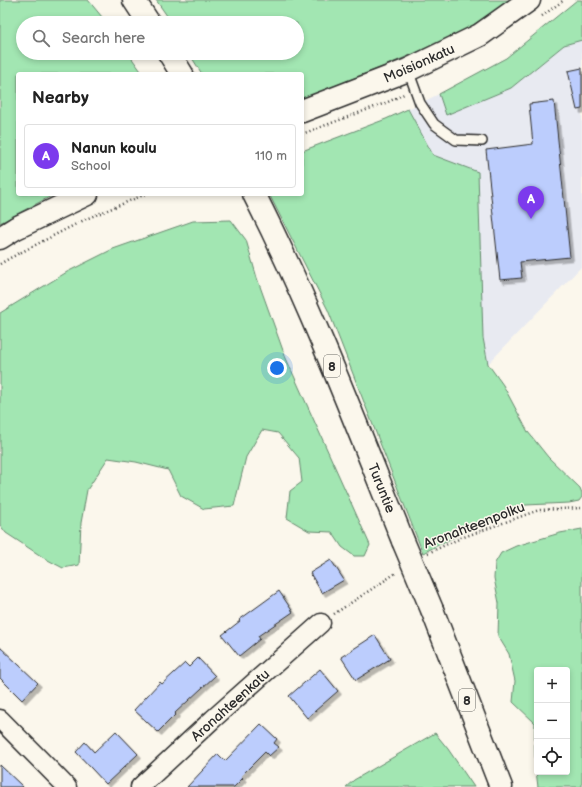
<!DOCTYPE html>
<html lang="en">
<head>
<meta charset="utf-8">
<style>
	body { margin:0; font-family:"Balsamiq Sans",sans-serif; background:#f2f2f2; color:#222 }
	.controls { position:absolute; right:12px; bottom:12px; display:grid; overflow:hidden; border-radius:4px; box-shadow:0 2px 6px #0003 }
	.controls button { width:36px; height:36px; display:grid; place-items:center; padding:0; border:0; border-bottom:1px solid #e0e0e0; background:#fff; color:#222; font:20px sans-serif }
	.you { position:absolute; left:277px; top:368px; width:14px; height:14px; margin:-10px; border:3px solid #fff; border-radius:50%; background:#1a73e8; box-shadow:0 0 0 6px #1a73e833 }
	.badge { display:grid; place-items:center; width:26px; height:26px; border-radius:50%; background:#7c3aed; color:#fff; font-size:13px; font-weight:700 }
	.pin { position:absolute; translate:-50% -33px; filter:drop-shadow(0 1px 2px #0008) }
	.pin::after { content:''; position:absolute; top:21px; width:14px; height:12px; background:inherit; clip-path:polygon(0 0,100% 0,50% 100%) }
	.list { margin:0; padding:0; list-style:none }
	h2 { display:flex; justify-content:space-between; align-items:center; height:52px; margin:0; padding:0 16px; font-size:17px }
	h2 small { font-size:13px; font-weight:400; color:#767676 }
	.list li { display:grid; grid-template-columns:26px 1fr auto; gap:12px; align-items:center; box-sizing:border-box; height:64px; margin:0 8px 8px; padding:0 8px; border:1px solid #e0e0e0; border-radius:4px }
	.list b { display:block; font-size:15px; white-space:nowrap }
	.list p { margin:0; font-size:13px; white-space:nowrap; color:#767676 }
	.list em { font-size:13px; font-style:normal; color:#767676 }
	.icon { flex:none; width:22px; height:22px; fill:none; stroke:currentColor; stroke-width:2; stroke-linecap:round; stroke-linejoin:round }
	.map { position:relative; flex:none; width:582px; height:787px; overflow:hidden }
	.search { position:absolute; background:#fff; box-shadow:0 2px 6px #0003; left:16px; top:16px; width:288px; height:44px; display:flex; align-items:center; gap:10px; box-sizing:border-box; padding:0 14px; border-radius:22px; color:#767676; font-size:15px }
	.panel { position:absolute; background:#fff; box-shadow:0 2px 6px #0003; left:16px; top:72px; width:288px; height:124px; border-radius:4px }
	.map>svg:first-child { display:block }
	.built { fill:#e8eaf1 }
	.green { fill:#a2e6b2; stroke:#66886e; fill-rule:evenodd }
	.building { fill:#bccdfd; stroke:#2b2b2b; filter:url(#shadow) }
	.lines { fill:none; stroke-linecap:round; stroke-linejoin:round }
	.lane-casing { stroke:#2b2b2b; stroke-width:12 }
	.street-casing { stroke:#2b2b2b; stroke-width:21 }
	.secondary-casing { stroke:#2b2b2b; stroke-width:25 }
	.highway-casing { stroke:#2b2b2b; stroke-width:25 }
	.path { stroke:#2b2b2b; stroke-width:2.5; stroke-dasharray:1 3; stroke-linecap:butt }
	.lane { stroke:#fbf7ec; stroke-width:9 }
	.street { stroke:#fbf7ec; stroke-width:18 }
	.secondary { stroke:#fbf7ec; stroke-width:22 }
	.highway { stroke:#fbf7ec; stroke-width:22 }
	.highway-bridge-casing { stroke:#2b2b2b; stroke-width:25; stroke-linecap:butt }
	.highway-bridge { stroke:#fbf7ec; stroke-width:22 }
	.labels { text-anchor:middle; stroke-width:3; stroke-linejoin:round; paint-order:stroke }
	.shield { fill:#fbf7ec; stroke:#696865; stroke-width:1 }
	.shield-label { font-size:13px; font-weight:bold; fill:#2b2b2b }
	.street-label { font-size:14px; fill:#2b2b2b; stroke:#fbf7ec }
</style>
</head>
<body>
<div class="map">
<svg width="582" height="787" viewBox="0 0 582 787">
	<defs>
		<filter id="shadow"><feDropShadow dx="3.5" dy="3.5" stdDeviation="0" flood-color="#0004"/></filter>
	</defs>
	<rect width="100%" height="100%" fill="#fbf7ec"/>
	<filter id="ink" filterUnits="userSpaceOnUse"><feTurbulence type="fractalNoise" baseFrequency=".025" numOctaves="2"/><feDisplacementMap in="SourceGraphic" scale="8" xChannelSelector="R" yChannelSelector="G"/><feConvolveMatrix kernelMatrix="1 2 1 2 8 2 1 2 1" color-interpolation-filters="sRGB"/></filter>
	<g filter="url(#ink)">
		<path class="built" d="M582 40V266L488 364 483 338 478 172 433 155 408 109 439 94 446 115 511 88 564 45Z"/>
		<path class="green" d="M0 0H88L107 23H23V53H128L143 74H18V194H55L0 223Z
			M156 0H511L461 33 392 63 302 99V74H202L189 53H297V23H172Z
			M577 0H582V40L564 45 511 88 446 115 439 94 506 58Z
			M408 109 433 155 478 172 483 338 488 364 503 385 528 432 548 457 580 488 582 493V497L579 501 569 503 526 505 454 537 423 553 328 310 269 194H302V151L386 119Z
			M231 220 246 240 257 278 285 356 370 545 365 556H354L342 547 332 532 309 531 287 518 290 491 302 482 299 458 278 433 262 430 246 457 234 506 204 509 181 496 168 470 136 462 108 458 87 490 81 523 79 565 63 568 44 558 6 533 0 525V313L67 272 113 249 193 221Z
			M582 529V787H538C535 765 534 745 535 723L513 702 515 681 509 654 498 636 499 603 494 578 495 563 501 553 516 546 560 533ZM537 670H567V772H537Z
			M435 733 448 749 474 787H346L354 780Z"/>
		<path class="building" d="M582 68V109L577 110 568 71Z
			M554 101 570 257 520 262 522 278 500 280 486 150 533 144 529 104Z
			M331 560 344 580 322 593 310 573Z
			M279 591 293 612 258 636 260 639 239 656 222 635 240 621 239 620Z
			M375 635 390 659 356 680 341 657Z
			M0 647 38 683 22 700 0 678Z
			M198 658 215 676 175 713 176 714 158 732 134 710 160 682 162 684 185 663 189 667Z
			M320 669 338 691 307 718 289 696Z
			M261 724 277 739 274 743 279 747 269 756 265 752 241 776 243 778 234 787H187L218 754 225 761Z
			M116 731 138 754 106 784 76 752 85 742 94 752Z
			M0 765 23 787H0Z"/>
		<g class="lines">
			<defs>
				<path id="lane" d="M408 70 420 103 434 124 456 140 482 141"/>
				<path id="street" d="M0 719 67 787
					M140 787 213 719 321 623"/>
				<path id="secondary" d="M302 111 408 70 480 35 529 0
					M0 238 16 228 87 194"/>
				<path id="highway" d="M134 0 149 23
					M169 53 182 74
					M254 194C311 306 356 424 403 541
					M433 612 501 787"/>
			</defs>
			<use href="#lane" class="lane-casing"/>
			<use href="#street" class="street-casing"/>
			<use href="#secondary" class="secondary-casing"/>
			<use href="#highway" class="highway-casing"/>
			<path class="path" d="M542 16 564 0
				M302 134 388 102 404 94
				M0 264 10 258 86 219 146 194
				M428 553 461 538 539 510 582 508
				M334 614 396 573"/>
			<use href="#lane" class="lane"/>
			<use href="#street" class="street"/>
			<use href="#secondary" class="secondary"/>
			<use href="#highway" class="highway"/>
			<defs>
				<path id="highway-bridge" d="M403 541 433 612"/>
			</defs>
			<use href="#highway-bridge" class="highway-bridge-casing"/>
			<use href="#highway-bridge" class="highway-bridge"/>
		</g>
	</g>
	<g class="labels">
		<g class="shield">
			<rect x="324" y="355" width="16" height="22" rx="3"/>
			<rect x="459" y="689" width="16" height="22" rx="3"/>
		</g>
		<g class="shield-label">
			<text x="332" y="371">8</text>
			<text x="467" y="705">8</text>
		</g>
		<g class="street-label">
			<text transform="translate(419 63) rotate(-24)" y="5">Moisionkatu</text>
			<text transform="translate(382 488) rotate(68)" y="5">Turuntie</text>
			<text transform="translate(474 525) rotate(-21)" y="5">Aronahteenpolku</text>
			<text transform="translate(230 705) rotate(-42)" y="5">Aronahteenkatu</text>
		</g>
	</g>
</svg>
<div class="controls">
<button>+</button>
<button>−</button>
<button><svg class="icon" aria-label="locate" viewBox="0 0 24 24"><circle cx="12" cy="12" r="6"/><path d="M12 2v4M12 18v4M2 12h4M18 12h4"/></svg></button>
</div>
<div class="you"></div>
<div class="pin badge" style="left:531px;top:219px">A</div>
<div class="search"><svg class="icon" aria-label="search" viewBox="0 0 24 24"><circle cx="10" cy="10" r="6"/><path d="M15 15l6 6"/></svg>Search here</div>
<section class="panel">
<h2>Nearby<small></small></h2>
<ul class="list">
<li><span class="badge">A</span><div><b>Nanun koulu</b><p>School</p></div><em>110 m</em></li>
</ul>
</section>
</div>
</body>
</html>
